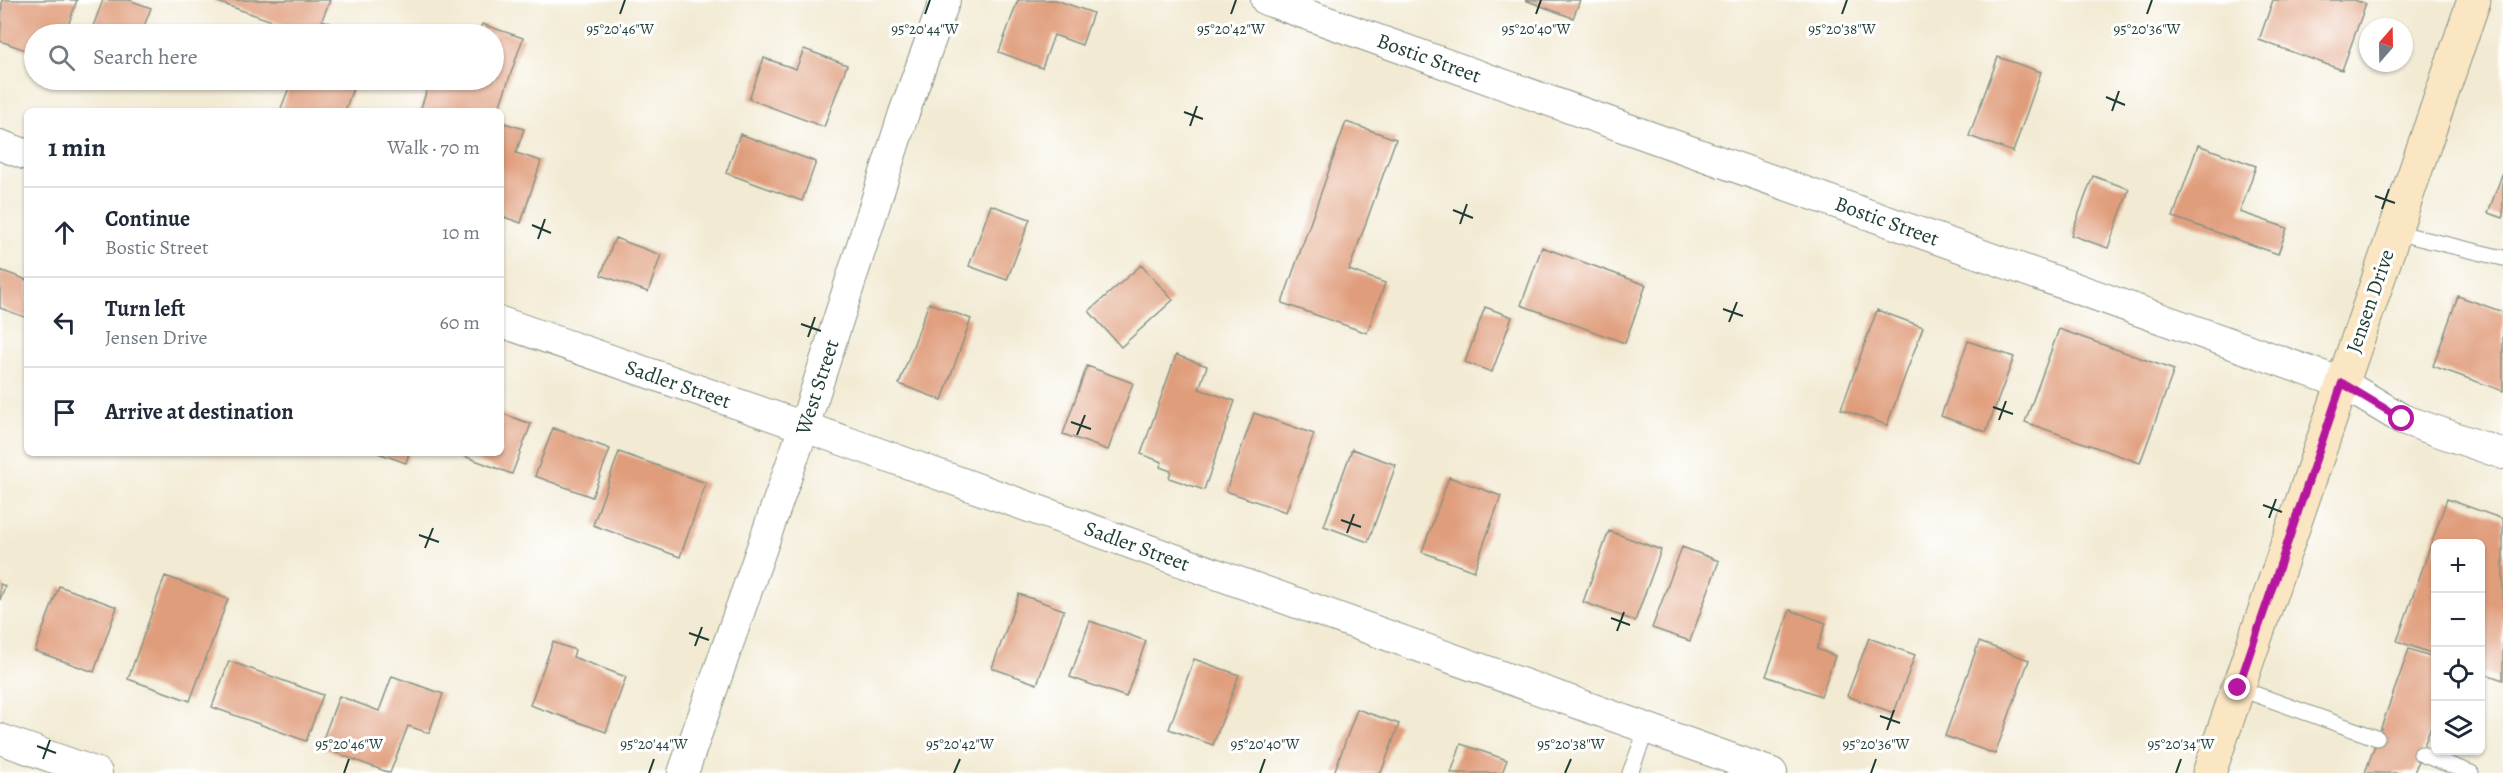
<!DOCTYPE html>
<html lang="en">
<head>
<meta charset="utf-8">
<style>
	body { margin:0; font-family:Alegreya,serif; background:#f2f2f3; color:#1f2937 }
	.controls { position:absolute; right:18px; bottom:18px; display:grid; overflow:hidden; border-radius:9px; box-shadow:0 2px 4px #0004 }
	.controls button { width:54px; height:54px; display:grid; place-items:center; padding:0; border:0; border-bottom:2px solid #e0e1e3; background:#fff; color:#1f2937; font:30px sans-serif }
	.compass { position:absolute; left:2359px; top:18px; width:54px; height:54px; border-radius:50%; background:#fff; box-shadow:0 2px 4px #0004; rotate:20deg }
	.stop { position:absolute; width:18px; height:18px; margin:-14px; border:4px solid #b5179e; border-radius:50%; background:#fff }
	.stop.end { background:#b5179e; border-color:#fff; box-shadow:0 2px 6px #0008 }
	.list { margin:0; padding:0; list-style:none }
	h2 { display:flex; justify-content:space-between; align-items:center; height:78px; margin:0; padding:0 24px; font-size:26px }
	h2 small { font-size:20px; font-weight:400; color:#747a83 }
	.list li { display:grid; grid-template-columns:39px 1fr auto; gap:18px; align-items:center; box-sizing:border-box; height:90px; padding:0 24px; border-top:2px solid #e0e1e3 }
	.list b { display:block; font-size:22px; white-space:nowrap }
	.list p { margin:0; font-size:20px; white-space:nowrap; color:#747a83 }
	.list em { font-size:20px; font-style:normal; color:#747a83 }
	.icon { flex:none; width:33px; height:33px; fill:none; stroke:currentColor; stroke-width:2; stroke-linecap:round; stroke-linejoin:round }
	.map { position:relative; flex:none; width:2503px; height:773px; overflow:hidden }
	.search { position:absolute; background:#fff; box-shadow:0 2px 4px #0004; left:24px; top:24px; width:480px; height:66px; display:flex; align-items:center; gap:15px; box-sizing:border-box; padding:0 21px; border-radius:33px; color:#747a83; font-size:22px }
	.panel { position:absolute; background:#fff; box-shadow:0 2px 4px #0004; left:24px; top:108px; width:480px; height:348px; border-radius:9px }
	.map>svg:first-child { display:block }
	.building { fill:#e09d7b }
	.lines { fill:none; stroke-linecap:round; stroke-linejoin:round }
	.service-casing { stroke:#889484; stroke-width:17 }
	.minor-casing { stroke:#889484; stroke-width:32 }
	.secondary-casing { stroke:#889484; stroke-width:35 }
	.service { stroke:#fff; stroke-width:15 }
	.minor { stroke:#fff; stroke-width:30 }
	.secondary { stroke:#fbe6c4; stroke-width:33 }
	.route { stroke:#b5179e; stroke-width:8 }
	.ticks { fill:none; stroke:#1f3d34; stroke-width:2 }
	.labels { text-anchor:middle; stroke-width:6; stroke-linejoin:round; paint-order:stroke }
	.street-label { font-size:21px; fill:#1f3d34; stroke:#fff }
	.ticks-label { font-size:15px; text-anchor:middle; fill:#1f3d34; stroke:#fff; stroke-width:6; stroke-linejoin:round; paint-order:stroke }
</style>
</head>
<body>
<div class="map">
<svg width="2503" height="773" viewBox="0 0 2503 773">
	<rect width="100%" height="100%" fill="#fff"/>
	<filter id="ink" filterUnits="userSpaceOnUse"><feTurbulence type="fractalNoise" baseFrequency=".0167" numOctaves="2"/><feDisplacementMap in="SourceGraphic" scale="12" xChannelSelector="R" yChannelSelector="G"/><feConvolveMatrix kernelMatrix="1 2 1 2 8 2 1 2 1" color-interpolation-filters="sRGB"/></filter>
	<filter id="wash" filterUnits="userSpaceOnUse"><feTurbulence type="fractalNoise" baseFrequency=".008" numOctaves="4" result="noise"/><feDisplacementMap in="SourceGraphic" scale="24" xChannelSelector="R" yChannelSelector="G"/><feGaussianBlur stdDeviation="1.35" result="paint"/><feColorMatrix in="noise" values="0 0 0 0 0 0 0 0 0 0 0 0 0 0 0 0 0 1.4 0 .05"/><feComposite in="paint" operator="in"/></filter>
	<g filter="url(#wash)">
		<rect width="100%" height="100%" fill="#f2ead3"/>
		<g id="blocks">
			<path class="building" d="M2 0H77L65 34H34V53L0 41Z
				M103 0H129L151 8 141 34H90Z
				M212 0H330L322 20 360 34H309Z
				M1018 0H1056L1093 13 1082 45 1054 35 1042 68 999 52Z
				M1525 0H1580L1573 18Z
				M2273 0H2354L2366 4 2342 70 2259 40Z
				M482 24 523 38 498 111H420L430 80H494V34H478Z
				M804 49 847 65 824 127 749 99 764 58 796 69Z
				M1998 57 2041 72 2013 152 1969 136Z
				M111 80H125L123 84Z
				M292 80H356L345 111H280Z
				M501 122 524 129 516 153 541 161 521 223 501 216Z
				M1346 122 1396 139 1349 270 1385 283 1367 333 1282 303Z
				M740 134 816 162 802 201 726 173Z
				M2198 145 2256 166 2240 212 2287 228 2278 254 2173 217Z
				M2503 172V218L2488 213Z
				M2093 176 2129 189 2108 248 2071 235Z
				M991 205 1030 219 1007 280 969 266Z
				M615 238 661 255 648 292 601 275Z
				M1542 247 1646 285 1625 343 1521 305Z
				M1141 265 1173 300 1121 347 1089 311Z
				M0 270 27 280V318L0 308Z
				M2458 296 2503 312V391L2433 366Z
				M929 303 971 319 942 400 899 384Z
				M1485 307 1512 317 1492 372 1465 362Z
				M1877 310 1923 327 1887 425 1841 409Z
				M2059 329 2174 370 2140 463 2025 422Z
				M1968 341 2014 357 1986 432 1941 416Z
				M1176 355 1207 366 1199 389 1235 401 1204 490 1169 478 1171 471 1160 467 1162 462 1141 454Z
				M1087 366 1133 383 1108 450 1063 434Z
				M501 413 531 424 512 474 456 453H501Z
				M1254 413 1314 434 1286 512 1226 491Z
				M553 428 610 449 592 497 535 476Z
				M1352 449 1396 465 1368 542 1324 526Z
				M619 452 706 483 680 557 593 525Z
				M378 453H409L406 463Z
				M1449 477 1501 496 1474 571 1422 552Z
				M2447 499 2503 519V680L2480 672V544H2436V655L2397 641Z
				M1609 531 1661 550 1635 621 1583 602Z
				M1682 547 1719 561 1690 641 1652 628Z
				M165 576 228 599 190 701 128 679Z
				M0 584 5 586 0 600Z
				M59 586 117 607 94 672 35 651Z
				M1019 594 1064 610 1037 684 992 668Z
				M1790 610 1826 623 1817 649 1835 656 1821 696 1766 676Z
				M1090 621 1146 641 1126 697 1070 677Z
				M1869 638 1915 655 1894 713 1847 696Z
				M553 642 575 650 573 657 626 677 606 732 530 705Z
				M1979 642 2029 660 1995 754 1945 736Z
				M2409 649 2436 658V713L2414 773H2365Z
				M1194 659 1239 675 1213 745 1169 729Z
				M229 661 323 695 306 741 212 707Z
				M392 676 443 694 429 733 408 726 390 773 320 747 339 696 379 711Z
				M1357 709 1399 724 1381 773H1334Z
				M1461 744 1507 760 1502 773H1451Z"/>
		</g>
	</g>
	<g filter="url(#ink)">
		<use href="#blocks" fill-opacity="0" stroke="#889484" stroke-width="1.5"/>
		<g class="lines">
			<defs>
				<path id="service" d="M2394 232 2503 258
					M2238 688 2377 738
					M2421 754 2471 773
					M1630 773 1647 729"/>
				<path id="minor" d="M1266 0 2342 383 2402 419 2503 454
					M0 145 27 155
					M501 322 842 440 1772 773
					M0 739 97 773
					M683 773 804 427 904 113 945 0"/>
				<path id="secondary" d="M2209 773 2474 0"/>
			</defs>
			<use href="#service" class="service-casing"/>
			<use href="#minor" class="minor-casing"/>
			<use href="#secondary" class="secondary-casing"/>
			<use href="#service" class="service"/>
			<use href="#minor" class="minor"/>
			<use href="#secondary" class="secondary"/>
		</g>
	</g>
	<g class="lines" filter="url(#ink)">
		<path class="route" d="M2238 688 2342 383 2402 419"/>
	</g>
	<path class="ticks" d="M620 14 625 0M925 14 930 0M1231 14 1236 0M1536 14 1541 0M1842 14 1847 0M2147 14 2152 0M2106 97 2125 105M2112 111 2119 91M1184 112 1203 119M1190 126 1197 106M2375 196 2395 203M2382 209 2389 189M1453 210 1473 218M1460 224 1467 204M532 225 551 233M538 239 545 219M1723 309 1743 316M1729 322 1737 302M801 324 821 331M808 337 815 317M1993 407 2013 414M1999 420 2006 401M1071 422 1091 429M1077 435 1085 415M2263 505 2282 512M2269 518 2276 499M1341 520 1361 527M1347 533 1354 514M419 535 439 542M425 548 433 528M1611 618 1630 625M1617 631 1624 612M689 633 709 640M695 646 702 627M1880 716 1900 723M1887 730 1894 710M37 746 56 753M43 759 50 740M344 773 349 759M649 773 654 759M954 773 960 759M1260 773 1265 759M1565 773 1571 759M1871 773 1876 759M2176 773 2181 759"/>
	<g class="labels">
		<g class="street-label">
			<text transform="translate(1429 58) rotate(20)" y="7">Bostic Street</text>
			<text transform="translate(1887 221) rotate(20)" y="7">Bostic Street</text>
			<text transform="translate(2370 301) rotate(-71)" y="7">Jensen Drive</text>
			<text transform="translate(678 384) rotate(19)" y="7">Sadler Street</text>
			<text transform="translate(817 387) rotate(-72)" y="7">West Street</text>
			<text transform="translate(1137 546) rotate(20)" y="7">Sadler Street</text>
		</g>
	</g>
	<g class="ticks-label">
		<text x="620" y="34">95°20'46"W</text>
		<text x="925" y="34">95°20'44"W</text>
		<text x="1231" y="34">95°20'42"W</text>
		<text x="1536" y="34">95°20'40"W</text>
		<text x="1842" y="34">95°20'38"W</text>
		<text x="2147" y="34">95°20'36"W</text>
		<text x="349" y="749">95°20'46"W</text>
		<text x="654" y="749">95°20'44"W</text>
		<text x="960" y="749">95°20'42"W</text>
		<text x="1265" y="749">95°20'40"W</text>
		<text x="1571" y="749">95°20'38"W</text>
		<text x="1876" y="749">95°20'36"W</text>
		<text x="2181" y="749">95°20'34"W</text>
	</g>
</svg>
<div class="controls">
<button>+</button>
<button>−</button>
<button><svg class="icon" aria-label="locate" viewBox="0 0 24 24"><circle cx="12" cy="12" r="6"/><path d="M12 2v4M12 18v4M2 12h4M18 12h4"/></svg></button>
<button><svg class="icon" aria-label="layers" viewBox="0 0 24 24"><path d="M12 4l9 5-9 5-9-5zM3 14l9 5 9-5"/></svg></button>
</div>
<svg class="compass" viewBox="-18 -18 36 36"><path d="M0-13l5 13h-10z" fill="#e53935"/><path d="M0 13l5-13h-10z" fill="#747a83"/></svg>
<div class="stop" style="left:2402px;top:419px"></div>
<div class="stop end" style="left:2238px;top:688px"></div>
<div class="search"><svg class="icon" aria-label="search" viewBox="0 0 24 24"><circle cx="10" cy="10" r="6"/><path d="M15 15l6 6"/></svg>Search here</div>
<section class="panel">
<h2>1 min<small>Walk · 70 m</small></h2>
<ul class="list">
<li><svg class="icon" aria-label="ahead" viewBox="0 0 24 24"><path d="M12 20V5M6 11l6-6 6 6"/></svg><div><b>Continue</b><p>Bostic Street</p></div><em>10 m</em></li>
<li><svg class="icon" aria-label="left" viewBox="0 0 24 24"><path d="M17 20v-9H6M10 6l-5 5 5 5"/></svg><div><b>Turn left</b><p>Jensen Drive</p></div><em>60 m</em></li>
<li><svg class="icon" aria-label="arrive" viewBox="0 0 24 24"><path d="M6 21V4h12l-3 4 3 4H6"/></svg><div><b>Arrive at destination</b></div></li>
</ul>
</section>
</div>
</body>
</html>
